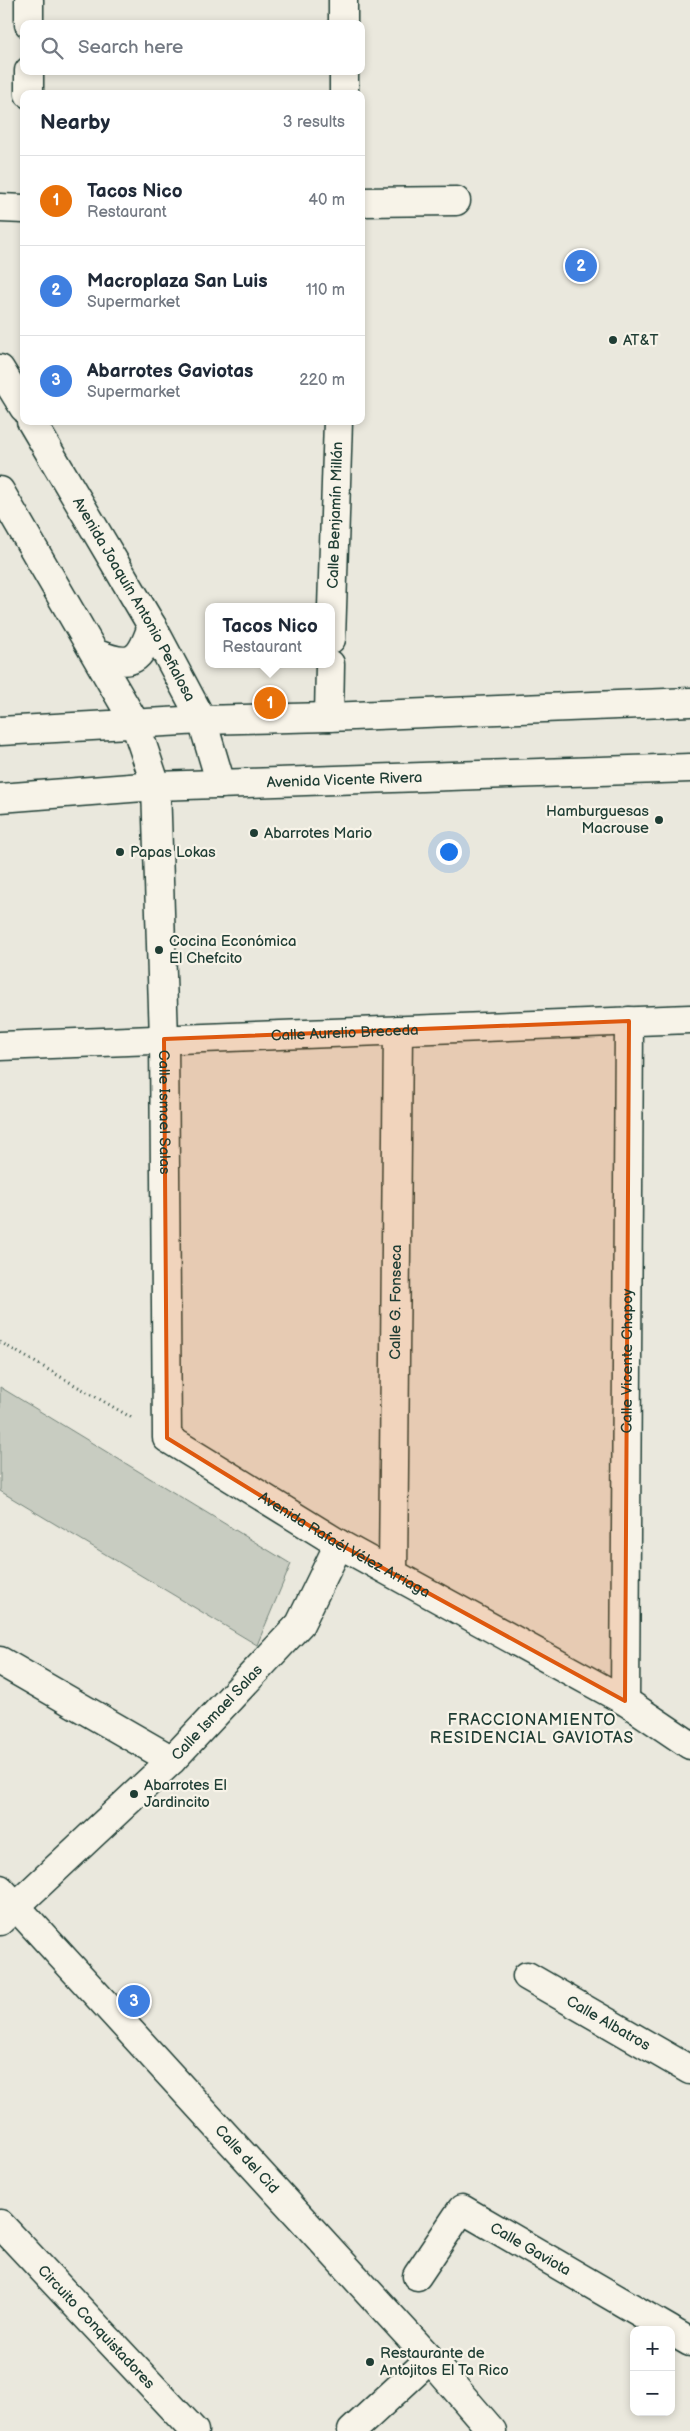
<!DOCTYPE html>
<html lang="en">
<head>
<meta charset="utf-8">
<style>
	body { margin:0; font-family:"Balsamiq Sans",sans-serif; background:#f6f6f7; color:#1f2937 }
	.controls { position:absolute; right:15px; bottom:15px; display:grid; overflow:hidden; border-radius:10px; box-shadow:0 2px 8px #0003 }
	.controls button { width:45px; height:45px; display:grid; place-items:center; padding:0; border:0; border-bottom:1px solid #e0e1e3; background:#fff; color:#1f2937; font:25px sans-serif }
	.you { position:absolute; left:448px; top:851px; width:18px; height:18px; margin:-12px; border:4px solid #fff; border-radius:50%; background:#1a73e8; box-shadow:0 0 0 8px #1a73e833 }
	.badge { display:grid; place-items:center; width:32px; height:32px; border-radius:50%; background:#1f3d34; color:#fff; font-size:16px; font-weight:700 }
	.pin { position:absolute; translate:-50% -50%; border:2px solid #fff; box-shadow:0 1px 5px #0006 }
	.popup { position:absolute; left:205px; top:603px; width:130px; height:65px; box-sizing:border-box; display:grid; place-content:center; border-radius:10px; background:#fff; filter:drop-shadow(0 1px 4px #0005); font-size:16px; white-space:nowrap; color:#747a83 }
	.popup b { font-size:19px; color:#1f2937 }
	.popup::after { content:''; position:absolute; left:50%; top:100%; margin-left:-10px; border:10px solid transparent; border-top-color:#fff }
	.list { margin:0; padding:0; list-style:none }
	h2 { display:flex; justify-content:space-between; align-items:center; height:65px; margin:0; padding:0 20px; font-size:21px }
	h2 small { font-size:16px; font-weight:400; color:#747a83 }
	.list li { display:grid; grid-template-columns:32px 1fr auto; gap:15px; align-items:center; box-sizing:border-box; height:90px; padding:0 20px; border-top:1px solid #e0e1e3 }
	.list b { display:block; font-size:19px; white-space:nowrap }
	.list p { margin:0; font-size:16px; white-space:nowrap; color:#747a83 }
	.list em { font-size:16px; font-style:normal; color:#747a83 }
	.icon { flex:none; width:28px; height:28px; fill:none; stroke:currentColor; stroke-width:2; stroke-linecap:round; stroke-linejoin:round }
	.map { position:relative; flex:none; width:690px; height:2431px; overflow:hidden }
	.search { position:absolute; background:#fff; box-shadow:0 2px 8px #0003; left:20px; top:20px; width:345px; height:55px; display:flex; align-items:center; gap:12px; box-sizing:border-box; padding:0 18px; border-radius:10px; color:#747a83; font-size:19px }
	.panel { position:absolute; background:#fff; box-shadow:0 2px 8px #0003; left:20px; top:90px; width:345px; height:335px; border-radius:10px }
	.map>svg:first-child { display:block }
	.green { fill:#c8ccc1; stroke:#74847a }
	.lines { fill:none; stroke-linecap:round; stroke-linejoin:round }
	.minor-casing { stroke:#1f3d34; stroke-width:31 }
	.major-casing { stroke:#1f3d34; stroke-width:31 }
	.path { stroke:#1f3d34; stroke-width:3; stroke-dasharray:1 4; stroke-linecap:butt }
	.minor { stroke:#f7f3e8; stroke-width:28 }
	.major { stroke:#f7f3e8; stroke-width:28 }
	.marked { fill:#de580e; fill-opacity:0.2; stroke:#de580e; stroke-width:4; stroke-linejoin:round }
	.poi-dot { fill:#1f3d34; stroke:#f7f3e8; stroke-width:2 }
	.labels { text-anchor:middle; stroke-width:4.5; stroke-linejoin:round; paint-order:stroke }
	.poi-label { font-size:15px; fill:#1f3d34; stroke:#f7f3e8; text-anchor:start }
	.street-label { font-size:15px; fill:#1f3d34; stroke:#f7f3e8 }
	.neighbourhood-label { font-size:16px; letter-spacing:1px; fill:#1f3d34; stroke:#f7f3e8 }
</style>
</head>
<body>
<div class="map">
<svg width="690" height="2431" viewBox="0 0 690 2431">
	<rect width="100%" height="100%" fill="#eae8dd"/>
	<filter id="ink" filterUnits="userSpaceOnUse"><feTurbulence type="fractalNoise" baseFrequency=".02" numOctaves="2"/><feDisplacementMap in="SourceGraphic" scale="10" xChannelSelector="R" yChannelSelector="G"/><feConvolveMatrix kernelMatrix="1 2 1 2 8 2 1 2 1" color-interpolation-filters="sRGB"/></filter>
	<g filter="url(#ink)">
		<path class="green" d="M0 1387 291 1564 257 1645 0 1491Z"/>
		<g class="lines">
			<defs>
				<g id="minor">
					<path d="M343 0V24"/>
					<path d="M29 24V0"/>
					<path d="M344 71V94"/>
					<path d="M29 94V71"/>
					<path d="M361 202 456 201"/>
					<path d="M0 208 24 209"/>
					<path d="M0 369 24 408"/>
					<path id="s1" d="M31 421 152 626 202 720 221 784"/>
					<path id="s2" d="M0 491 135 723 156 786 164 1039 167 1438 339 1544 625 1701 690 1745"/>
					<path id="s3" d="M331 639 338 421"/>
					<path d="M97 654C133 668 140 661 152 626"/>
					<path d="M329 717 330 664"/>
					<path id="s4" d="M0 1046 690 1019"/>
					<path id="s5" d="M393 1573 398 1030"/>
					<path d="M0 1661 172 1760"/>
					<path id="s6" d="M625 1701 629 1021"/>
					<path id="s7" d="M0 1889 430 2359 492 2431"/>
					<path id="s8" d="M0 1921 172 1760 300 1624 339 1544"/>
					<path id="s9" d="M527 1976 690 2070"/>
					<path id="s10" d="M0 2224 194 2431"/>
					<path id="s11" d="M417 2276 462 2209 670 2330"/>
					<path d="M671 2331 690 2342"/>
					<path d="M352 2431 430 2359"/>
				</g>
				<g id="major">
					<path d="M0 731 202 720 329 717 690 702"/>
					<path id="s12" d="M0 798 156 786 690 768"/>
				</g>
			</defs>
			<use href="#minor" class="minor-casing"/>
			<use href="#major" class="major-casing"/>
			<path class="path" d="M0 1342 134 1419"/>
			<use href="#minor" class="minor"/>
			<use href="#major" class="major"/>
		</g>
	</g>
	<path class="marked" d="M629 1021 625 1701 339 1544 167 1438 164 1039Z"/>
	<g class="poi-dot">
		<circle cx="613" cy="340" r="5"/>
		<circle cx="659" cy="820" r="5"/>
		<circle cx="254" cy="833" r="5"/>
		<circle cx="120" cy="852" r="5"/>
		<circle cx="159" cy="950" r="5"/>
		<circle cx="134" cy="1794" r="5"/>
		<circle cx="370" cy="2362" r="5"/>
	</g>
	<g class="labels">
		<g class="poi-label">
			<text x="623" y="345">AT&amp;T</text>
			<text x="649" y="816" text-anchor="end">Hamburguesas<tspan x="649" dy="17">Macrouse</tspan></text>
			<text x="264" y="838">Abarrotes Mario</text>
			<text x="130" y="857">Papas Lokas</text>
			<text x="169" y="946">Cocina Económica<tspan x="169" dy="17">El Chefcito</tspan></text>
			<text x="144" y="1790">Abarrotes El<tspan x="144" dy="17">Jardincito</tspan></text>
			<text x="380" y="2358">Restaurante de<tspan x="380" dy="17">Antojitos El Ta Rico</tspan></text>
		</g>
		<g class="street-label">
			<text dy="5" stroke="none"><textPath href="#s3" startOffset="124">Calle Benjamín Millán</textPath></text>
			<text dy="5" stroke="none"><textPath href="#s1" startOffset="206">Avenida Joaquín Antonio Peñalosa</textPath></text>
			<text dy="5" stroke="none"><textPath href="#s12" startOffset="345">Avenida Vicente Rivera</textPath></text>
			<text dy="5" stroke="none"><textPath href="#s4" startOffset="345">Calle Aurelio Breceda</textPath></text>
			<text dy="5" stroke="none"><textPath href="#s2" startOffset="661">Calle Ismael Salas</textPath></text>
			<text dy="5" stroke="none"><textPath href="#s5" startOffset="271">Calle G. Fonseca</textPath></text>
			<text dy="5" stroke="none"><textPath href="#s6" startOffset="340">Calle Vicente Chapoy</textPath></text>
			<text dy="5" stroke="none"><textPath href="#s2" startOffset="1194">Avenida Rafaél Vélez Arriaga</textPath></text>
			<text dy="5" stroke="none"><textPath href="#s8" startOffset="301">Calle Ismael Salas</textPath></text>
			<text dy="5" stroke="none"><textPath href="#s9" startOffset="94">Calle Albatros</textPath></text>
			<text dy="5" stroke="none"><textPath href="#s7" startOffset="366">Calle del Cid</textPath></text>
			<text dy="5" stroke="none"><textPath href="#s11" startOffset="160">Calle Gaviota</textPath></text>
			<text dy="5" stroke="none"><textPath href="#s10" startOffset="141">Circuito Conquistadores</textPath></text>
		</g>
		<g class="neighbourhood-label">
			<text x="532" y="1725">FRACCIONAMIENTO<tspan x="532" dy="18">RESIDENCIAL GAVIOTAS</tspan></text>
		</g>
	</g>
</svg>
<div class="controls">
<button>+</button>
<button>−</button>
</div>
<div class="you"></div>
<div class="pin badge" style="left:270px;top:703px;background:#e8710a">1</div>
<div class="popup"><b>Tacos Nico</b>Restaurant</div>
<div class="pin badge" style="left:581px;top:266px;background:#3f7fe0">2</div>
<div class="pin badge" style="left:134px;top:2001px;background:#3f7fe0">3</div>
<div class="search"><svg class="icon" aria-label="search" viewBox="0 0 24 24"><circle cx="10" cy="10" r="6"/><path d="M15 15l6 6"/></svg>Search here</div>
<section class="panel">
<h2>Nearby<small>3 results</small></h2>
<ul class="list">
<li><span class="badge" style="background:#e8710a">1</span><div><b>Tacos Nico</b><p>Restaurant</p></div><em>40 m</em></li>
<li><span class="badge" style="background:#3f7fe0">2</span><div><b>Macroplaza San Luis</b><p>Supermarket</p></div><em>110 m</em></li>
<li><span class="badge" style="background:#3f7fe0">3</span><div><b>Abarrotes Gaviotas</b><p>Supermarket</p></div><em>220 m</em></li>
</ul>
</section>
</div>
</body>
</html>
